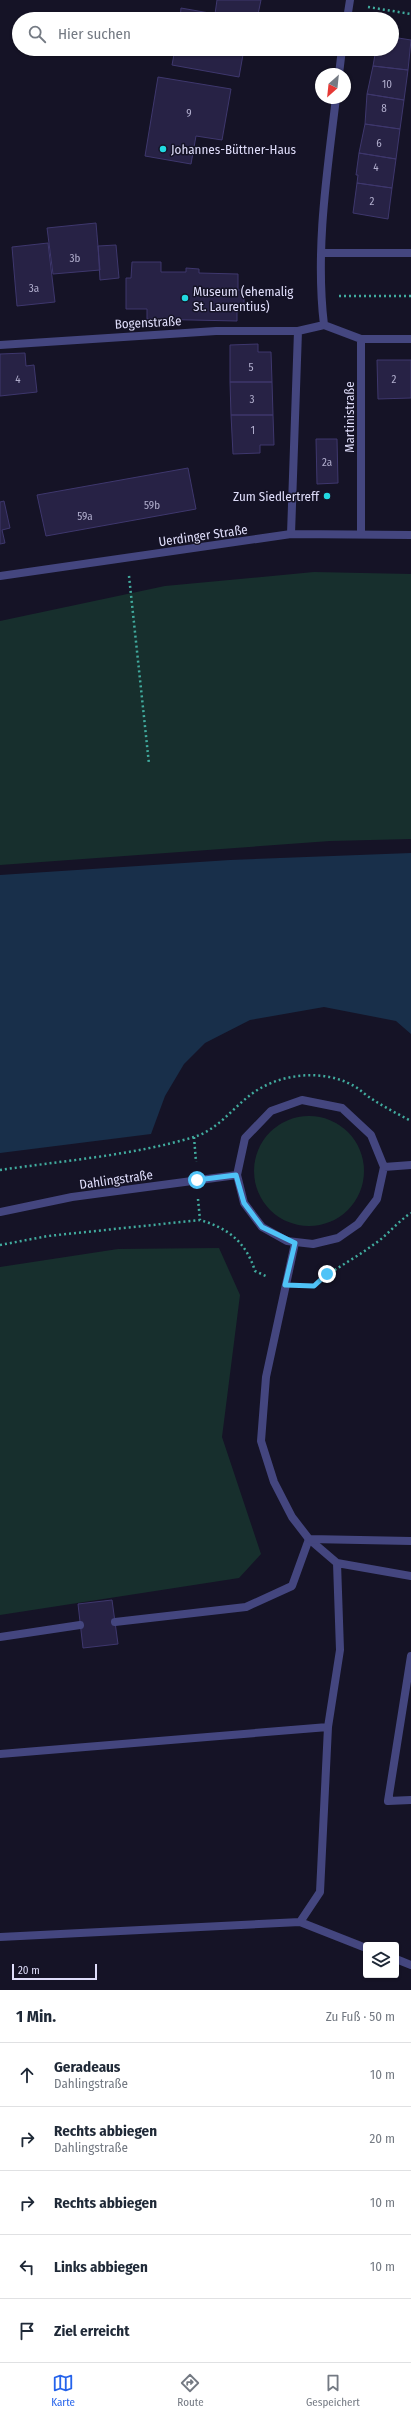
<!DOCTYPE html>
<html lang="de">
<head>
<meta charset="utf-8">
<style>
	body { margin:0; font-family:"Fira Sans Condensed",sans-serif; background:#f6f6f7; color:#1f2937 }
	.controls { position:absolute; right:12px; bottom:12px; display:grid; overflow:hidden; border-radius:4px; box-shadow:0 1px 3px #0004 }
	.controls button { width:36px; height:36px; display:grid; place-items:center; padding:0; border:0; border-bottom:1px solid #e0e1e3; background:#fff; color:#1f2937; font:20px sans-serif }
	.compass { position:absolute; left:315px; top:68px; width:36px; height:36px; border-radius:50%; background:#fff; box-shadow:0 1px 3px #0004; rotate:207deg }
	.scale { position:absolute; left:12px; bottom:10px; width:85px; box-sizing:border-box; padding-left:4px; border:2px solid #dfddfa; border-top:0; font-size:11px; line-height:14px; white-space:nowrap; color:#dfddfa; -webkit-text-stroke:3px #151326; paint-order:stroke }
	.stop { position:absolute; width:12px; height:12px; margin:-9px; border:3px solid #4fc3f7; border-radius:50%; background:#fff }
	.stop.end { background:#4fc3f7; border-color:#fff; box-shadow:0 1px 4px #0008 }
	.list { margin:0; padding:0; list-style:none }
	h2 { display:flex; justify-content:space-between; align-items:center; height:52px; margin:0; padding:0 16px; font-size:17px }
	h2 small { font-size:13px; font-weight:400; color:#747a83 }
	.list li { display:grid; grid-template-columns:26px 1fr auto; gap:12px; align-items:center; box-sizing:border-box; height:64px; padding:0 16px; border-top:1px solid #e0e1e3 }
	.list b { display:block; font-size:15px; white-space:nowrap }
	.list p { margin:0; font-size:13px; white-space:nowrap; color:#747a83 }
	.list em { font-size:13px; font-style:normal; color:#747a83 }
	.icon { flex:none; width:22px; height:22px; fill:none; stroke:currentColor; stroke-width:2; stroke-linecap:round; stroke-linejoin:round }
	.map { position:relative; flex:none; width:411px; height:1990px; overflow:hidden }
	.search { position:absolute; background:#fff; box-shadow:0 1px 3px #0004; left:12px; right:12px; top:12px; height:44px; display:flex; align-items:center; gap:10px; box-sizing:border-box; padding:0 14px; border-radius:22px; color:#747a83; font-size:15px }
	.sheet { height:372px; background:#fff }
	nav { display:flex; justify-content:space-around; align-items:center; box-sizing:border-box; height:56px; border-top:1px solid #e0e1e3; background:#fff; font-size:11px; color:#747a83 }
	nav a { display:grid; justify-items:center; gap:2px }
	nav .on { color:#2563eb }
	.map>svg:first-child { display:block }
	.green { fill:#172f2d }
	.water { fill:#182f4a }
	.building { fill:#272245; stroke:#3e376d }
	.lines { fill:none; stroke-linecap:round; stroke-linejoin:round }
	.path { stroke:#41ab9e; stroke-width:2.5; stroke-dasharray:2 3; stroke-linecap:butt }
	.service { stroke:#44467f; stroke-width:8 }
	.minor { stroke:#44467f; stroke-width:8 }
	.tertiary { stroke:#44467f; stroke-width:8 }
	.route { stroke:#4fc3f7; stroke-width:5 }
	.poi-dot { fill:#22d9e1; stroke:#151326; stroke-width:1.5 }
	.labels { text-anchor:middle; stroke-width:3; stroke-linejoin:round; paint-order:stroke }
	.number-label { font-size:11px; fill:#b1aecd }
	.poi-label { font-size:13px; fill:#dfddfa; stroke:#151326; text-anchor:start }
	.street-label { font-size:13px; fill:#dfddfa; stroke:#151326 }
</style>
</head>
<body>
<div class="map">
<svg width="411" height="1990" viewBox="0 0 411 1990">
	<rect width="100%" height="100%" fill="#151326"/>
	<path class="green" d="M314 572 411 574V839L330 841 0 865V621L165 586Z
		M254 1171a55 55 0 1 1 110 0a55 55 0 1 1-110 0Z
		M219 1248 240 1295 222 1437 261 1554 239 1578 0 1615V1267L118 1249Z"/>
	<path class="water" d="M411 853V1034L396 1021 324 1007 250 1020 205 1043 184 1064 165 1096 151 1134 0 1153V875L230 860Z"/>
	<path class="building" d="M217 0H261L257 19H180L181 8 215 14Z
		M392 37 411 40 408 70 373 66 376 49H392Z
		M175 49H244L239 77 172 65Z
		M373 66 408 70 404 100 367 94Z
		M158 77 231 89 222 140 196 136 191 164 145 156Z
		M367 94 404 100 400 129 365 124Z
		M365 124 400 129 396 159 359 153Z
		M359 153 396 159 392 188 357 183 358 175H356Z
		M357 183 392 188 388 219 353 213Z
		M96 223 100 270 53 274 47 228Z
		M48 243 55 302 17 306 12 247Z
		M116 245 119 278 100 280 98 246Z
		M132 262H161V272H186V268L199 269V273L238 274V290H244V306H237V321L147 319V309H126V278H131Z
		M258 344V352H271L272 382H230V345Z
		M25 353 26 366 34 365 37 392 0 396V354Z
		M377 360H411V398L378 399Z
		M230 382H272L273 415H231Z
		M231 415H273L274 445H260V453L233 454Z
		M316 439H337L338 483 317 484Z
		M188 468 196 509 46 536 37 495Z
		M4 501 10 528 2 530 5 543 0 544V502Z
		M112 1600 118 1644 83 1648 78 1604Z"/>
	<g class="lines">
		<path class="path" d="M368 7 411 14
			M339 296H411
			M129 576 149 764
			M194 1137 196 1162
			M0 1170C61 1161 135 1155 194 1137 217 1130 231 1110 249 1096 276 1074 321 1068 352 1085 359 1088 365 1095 372 1099 384 1107 398 1114 411 1121
			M198 1199 200 1220
			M0 1245 48 1236 200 1220C228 1228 246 1242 255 1271L268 1277
			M305 1286H314C331 1270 353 1260 373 1245 387 1236 397 1222 411 1213"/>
		<path class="service" d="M0 345 216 331H298
			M115 1622 246 1607 292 1586 309 1539 337 1563 411 1576
			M0 1637 80 1625
			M411 1656 388 1801 411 1800
			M0 1754 328 1727
			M300 1922 366 1948
			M0 1937 300 1922 320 1892 328 1727 340 1650 337 1563
			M396 1959 411 1965"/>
		<path class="minor" d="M347 19 350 0
			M339 74 342 49
			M322 253H411
			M324 325C315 250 327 173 336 98
			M291 534 298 331 324 325 361 339H411
			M361 534V339
			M0 576 291 534 411 535
			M295 1243 266 1377 261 1441 274 1482 292 1517 309 1539 411 1541"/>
		<path class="tertiary" d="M302 1100 342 1108 371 1135 384 1167 377 1199 358 1224 338 1238 313 1244 287 1241 262 1227 244 1203 237 1175 245 1138 271 1111Z
			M384 1167 411 1165
			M0 1212 72 1197 237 1175"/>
	</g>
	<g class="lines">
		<path class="route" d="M197 1180 236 1175 244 1203 262 1227 295 1243 285 1285 314 1286 327 1274"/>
	</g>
	<g class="poi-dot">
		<circle cx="163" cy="149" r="4"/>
		<circle cx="185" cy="298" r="4"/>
		<circle cx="327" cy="496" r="4"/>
	</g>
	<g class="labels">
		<g class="number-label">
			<text x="387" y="88">10</text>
			<text x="384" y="112">8</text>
			<text x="189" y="117">9</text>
			<text x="379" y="147">6</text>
			<text x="376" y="171">4</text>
			<text x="372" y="205">2</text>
			<text x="75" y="262">3b</text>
			<text x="34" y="292">3a</text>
			<text x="251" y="371">5</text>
			<text x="18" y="383">4</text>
			<text x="394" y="383">2</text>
			<text x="252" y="403">3</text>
			<text x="253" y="434">1</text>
			<text x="327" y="466">2a</text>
			<text x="152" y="509">59b</text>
			<text x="85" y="520">59a</text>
		</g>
		<g class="poi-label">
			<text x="171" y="154">Johannes-Büttner-Haus</text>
			<text x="193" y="296">Museum (ehemalig<tspan x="193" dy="15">St. Laurentius)</tspan></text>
			<text x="319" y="501" text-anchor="end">Zum Siedlertreff</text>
		</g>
		<g class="street-label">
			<text transform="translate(148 322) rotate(-3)" y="5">Bogenstraße</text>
			<text transform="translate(349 417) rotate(-90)" y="5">Martinistraße</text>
			<text transform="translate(203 535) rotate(-8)" y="5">Uerdinger Straße</text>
			<text transform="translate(116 1179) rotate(-8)" y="5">Dahlingstraße</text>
		</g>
	</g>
</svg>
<div class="controls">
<button><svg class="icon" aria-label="layers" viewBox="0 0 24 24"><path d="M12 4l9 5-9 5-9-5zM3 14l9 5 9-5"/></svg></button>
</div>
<svg class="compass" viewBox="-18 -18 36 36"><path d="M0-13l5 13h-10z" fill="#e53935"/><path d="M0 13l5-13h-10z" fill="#747a83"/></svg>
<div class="scale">20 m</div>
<div class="stop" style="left:197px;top:1180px"></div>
<div class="stop end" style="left:327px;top:1274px"></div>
<div class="search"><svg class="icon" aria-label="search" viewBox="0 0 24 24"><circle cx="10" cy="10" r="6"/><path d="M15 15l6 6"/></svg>Hier suchen</div>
</div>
<section class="sheet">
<h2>1 Min.<small>Zu Fuß · 50 m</small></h2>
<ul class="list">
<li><svg class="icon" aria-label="ahead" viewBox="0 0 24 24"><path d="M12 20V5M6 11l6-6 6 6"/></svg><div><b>Geradeaus</b><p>Dahlingstraße</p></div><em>10 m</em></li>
<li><svg class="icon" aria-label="right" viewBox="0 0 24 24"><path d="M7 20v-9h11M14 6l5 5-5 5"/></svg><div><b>Rechts abbiegen</b><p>Dahlingstraße</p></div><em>20 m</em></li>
<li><svg class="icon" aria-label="right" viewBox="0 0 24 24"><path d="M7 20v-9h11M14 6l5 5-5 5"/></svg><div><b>Rechts abbiegen</b></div><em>10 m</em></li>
<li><svg class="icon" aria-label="left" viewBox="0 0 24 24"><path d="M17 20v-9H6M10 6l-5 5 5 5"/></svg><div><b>Links abbiegen</b></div><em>10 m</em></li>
<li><svg class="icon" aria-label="arrive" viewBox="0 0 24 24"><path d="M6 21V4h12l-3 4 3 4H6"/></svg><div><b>Ziel erreicht</b></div></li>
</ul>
</section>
<nav>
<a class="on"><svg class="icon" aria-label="map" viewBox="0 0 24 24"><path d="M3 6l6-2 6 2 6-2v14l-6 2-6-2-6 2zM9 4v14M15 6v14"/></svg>Karte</a>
<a><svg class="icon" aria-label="directions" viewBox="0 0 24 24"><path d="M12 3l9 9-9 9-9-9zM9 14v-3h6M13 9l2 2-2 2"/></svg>Route</a>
<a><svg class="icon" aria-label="saved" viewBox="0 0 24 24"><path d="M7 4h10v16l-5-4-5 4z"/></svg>Gespeichert</a>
</nav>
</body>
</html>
